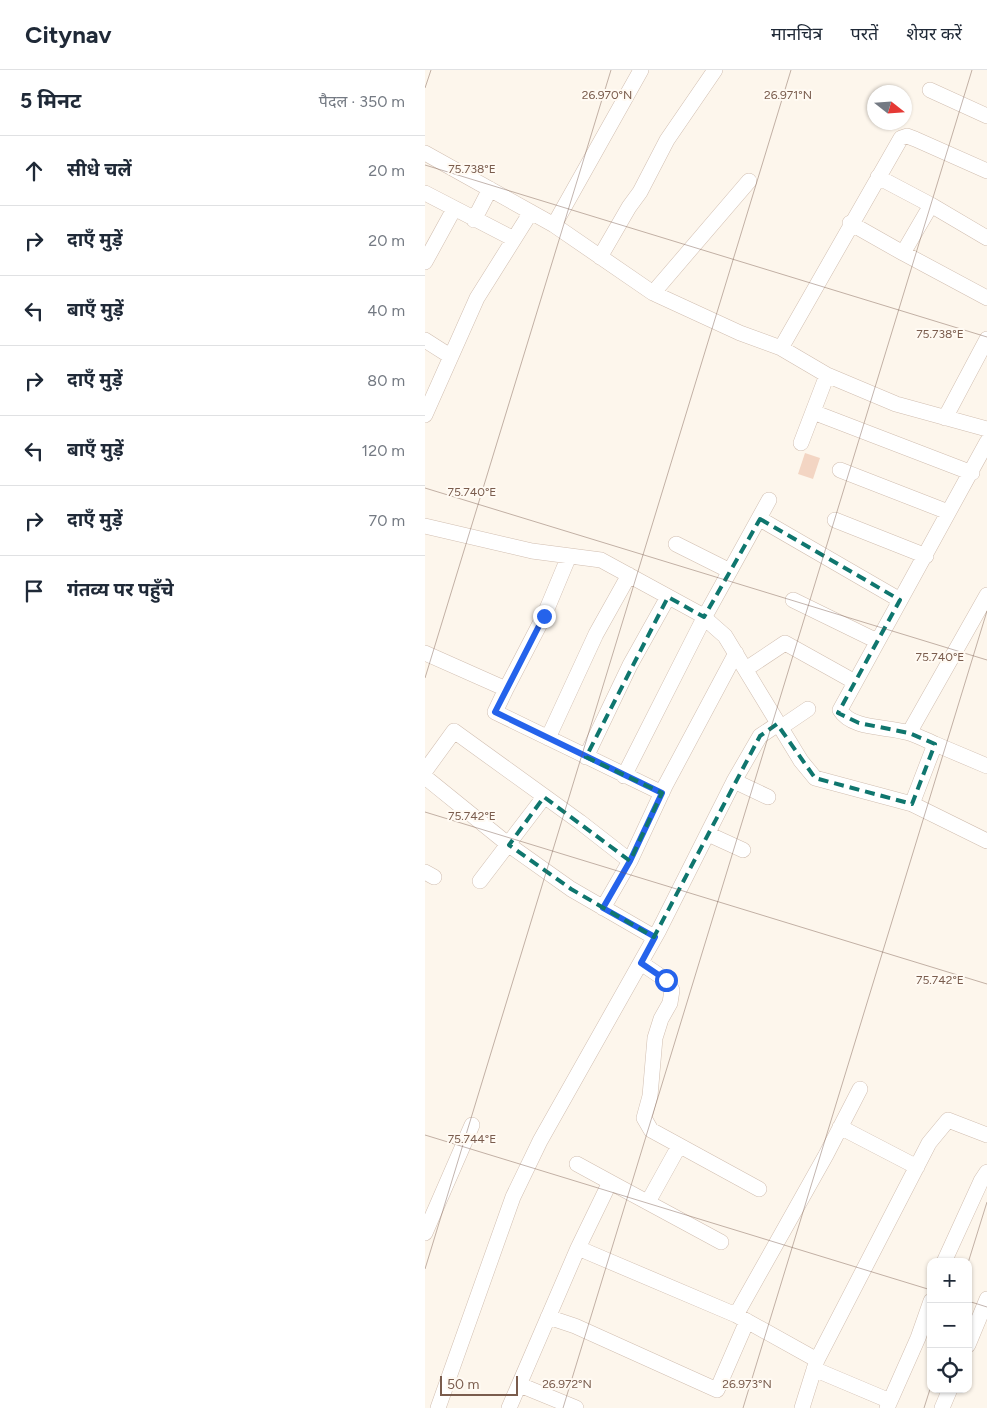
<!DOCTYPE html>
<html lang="hi">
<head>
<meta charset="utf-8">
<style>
	body { margin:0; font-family:Figtree,"Noto Sans Devanagari",sans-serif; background:#f2f2f3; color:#1f2937 }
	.controls { position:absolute; right:15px; bottom:15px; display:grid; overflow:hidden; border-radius:10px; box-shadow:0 1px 4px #0004 }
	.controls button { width:45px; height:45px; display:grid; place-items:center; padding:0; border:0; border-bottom:1px solid #e0e1e3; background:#fff; color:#1f2937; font:25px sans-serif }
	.compass { position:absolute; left:442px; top:15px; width:45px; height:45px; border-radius:50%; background:#fff; box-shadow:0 1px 4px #0004; rotate:107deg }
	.scale { position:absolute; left:15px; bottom:12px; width:78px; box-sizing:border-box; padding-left:5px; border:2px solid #7a5c4d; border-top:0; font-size:14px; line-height:18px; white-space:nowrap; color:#7a5c4d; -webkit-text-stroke:4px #fffaf3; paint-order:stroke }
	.stop { position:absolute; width:15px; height:15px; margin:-11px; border:4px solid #2563eb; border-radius:50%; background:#fff }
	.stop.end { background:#2563eb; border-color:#fff; box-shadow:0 1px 5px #0008 }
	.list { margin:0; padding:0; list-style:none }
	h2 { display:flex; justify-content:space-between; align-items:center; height:65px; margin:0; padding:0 20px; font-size:21px }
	h2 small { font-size:16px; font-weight:400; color:#747a83 }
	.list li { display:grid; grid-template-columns:32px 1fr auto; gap:15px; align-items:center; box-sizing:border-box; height:70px; padding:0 20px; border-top:1px solid #e0e1e3 }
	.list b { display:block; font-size:19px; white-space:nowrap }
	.list em { font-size:16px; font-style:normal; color:#747a83 }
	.icon { flex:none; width:28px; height:28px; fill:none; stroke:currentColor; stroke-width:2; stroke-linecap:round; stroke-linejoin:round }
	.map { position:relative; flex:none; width:562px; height:1338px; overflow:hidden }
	header { display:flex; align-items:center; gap:30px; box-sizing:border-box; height:70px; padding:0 25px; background:#fff; border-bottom:1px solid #e0e1e3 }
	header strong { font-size:24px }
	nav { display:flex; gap:28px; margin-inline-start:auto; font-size:18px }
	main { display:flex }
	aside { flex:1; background:#fff }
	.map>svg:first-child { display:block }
	.building { fill:#f3d5c3 }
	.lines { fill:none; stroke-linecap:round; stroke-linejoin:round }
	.minor-casing { stroke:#d1beb0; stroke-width:16 }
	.minor { stroke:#fff; stroke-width:15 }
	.route { stroke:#2563eb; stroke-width:6 }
	.marked { fill:none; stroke:#0f766e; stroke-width:4; stroke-dasharray:10 6; stroke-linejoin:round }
	.ticks { fill:none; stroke:#7a5c4d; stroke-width:1; stroke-opacity:0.45 }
	.ticks-label { font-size:12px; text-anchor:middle; fill:#7a5c4d; stroke:#fffaf3; stroke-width:4; stroke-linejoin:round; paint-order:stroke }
</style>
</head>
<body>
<header>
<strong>Citynav</strong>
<nav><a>मानचित्र</a><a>परतें</a><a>शेयर करें</a></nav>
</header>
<main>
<aside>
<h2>5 मिनट<small>पैदल · 350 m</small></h2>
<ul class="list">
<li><svg class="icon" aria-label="ahead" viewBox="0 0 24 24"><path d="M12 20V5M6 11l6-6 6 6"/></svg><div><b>सीधे चलें</b></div><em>20 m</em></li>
<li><svg class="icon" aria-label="right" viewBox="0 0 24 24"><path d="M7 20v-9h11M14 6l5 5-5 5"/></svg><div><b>दाएँ मुड़ें</b></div><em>20 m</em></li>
<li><svg class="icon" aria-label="left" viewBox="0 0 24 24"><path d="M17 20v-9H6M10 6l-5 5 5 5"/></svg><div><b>बाएँ मुड़ें</b></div><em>40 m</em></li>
<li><svg class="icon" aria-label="right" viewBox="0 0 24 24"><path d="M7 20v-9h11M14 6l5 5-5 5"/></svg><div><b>दाएँ मुड़ें</b></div><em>80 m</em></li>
<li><svg class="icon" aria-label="left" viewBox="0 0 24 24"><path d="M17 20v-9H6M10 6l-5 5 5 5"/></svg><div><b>बाएँ मुड़ें</b></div><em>120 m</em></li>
<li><svg class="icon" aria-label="right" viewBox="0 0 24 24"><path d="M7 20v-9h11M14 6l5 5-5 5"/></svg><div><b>दाएँ मुड़ें</b></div><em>70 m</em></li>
<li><svg class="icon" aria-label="arrive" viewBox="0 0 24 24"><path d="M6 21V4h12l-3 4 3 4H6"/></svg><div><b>गंतव्य पर पहुँचे</b></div></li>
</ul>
</aside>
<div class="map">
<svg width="562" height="1338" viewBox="0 0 562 1338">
	<rect width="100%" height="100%" fill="#fdf6ec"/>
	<path class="building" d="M380 383 395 388 388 409 373 404Z"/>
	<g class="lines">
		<defs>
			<path id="minor" d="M505 20 562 46
				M0 83 129 155 228 223 315 263 356 278 402 305 471 334 562 359
				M453 107 506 135
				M0 123 89 169
				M49 150 65 119
				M425 153 478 183
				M129 155 216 0
				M562 168 506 135 478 183 562 228
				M175 187 204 137 215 122 242 70 290 0
				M0 192 29 139
				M228 223 324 111
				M0 270 25 286
				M356 278 476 68 482 66 490 69 562 101
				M388 342 547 403
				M0 345 52 228 106 142
				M520 348 562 269
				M376 373 402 305
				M415 400 523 442
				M335 449 475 530
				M410 450 501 486
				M0 456 107 481 176 490 275 544 300 566 376 691 390 708 487 734 562 771
				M251 474 305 501
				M368 530 452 571
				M0 583 81 619 119 546 144 486
				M321 599 360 573 430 612
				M81 619 70 642 237 723
				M355 658 383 639
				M484 663 562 525
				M123 668 171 564 204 505
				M510 674 562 696
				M161 687 205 595 243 527
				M0 701 29 661 155 752 205 791
				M199 706 279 548 344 430
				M0 707 84 775 146 819 229 867
				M309 711 343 727
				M487 734 510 674C501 670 493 666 484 663 463 656 427 660 415 640L562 372
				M283 764 318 780
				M0 802 9 807
				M55 811 119 727
				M178 838 205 791 240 716 311 583
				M216 893 241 910 247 920 245 933 236 949 230 968 225 1026 219 1048 226 1060 334 1119
				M415 1057 492 1097
				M152 1094 185 1112
				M223 1132 254 1076
				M0 1163 47 1055
				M153 1178 185 1112 296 1172
				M519 1192 556 1111 562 1102
				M311 1245 401 1085 435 1019
				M123 1247 150 1256 292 1320 322 1251
				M543 1275 562 1229
				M389 1299 465 1331
				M95 1315 151 1338
				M13 1338 88 1127 115 1071 234 860 309 711 335 666 353 654
				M84 1338 153 1178 311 1245 392 1290
				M377 1338 392 1290 504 1073 523 1050 562 1065
				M462 1338 493 1268 506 1231
				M517 1338 525 1319"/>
		</defs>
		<use href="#minor" class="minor-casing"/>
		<use href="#minor" class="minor"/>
	</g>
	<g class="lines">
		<path class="route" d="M119 546 70 642 237 723 205 791 178 838 230 867 216 893 241 910"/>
	</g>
	<path class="marked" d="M335 449 475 530 413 643 434 653 484 663 510 674 487 734 390 708 352 654 335 666 229 867 146 819 84 775 119 727 205 791 237 723 161 687 243 527 279 547Z"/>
	<path class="ticks" d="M0 18 6 0M0 95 562 267M0 418 562 590M0 608 186 0M0 742 562 914M0 1065 506 1220M543 1193 562 1132M0 1199 366 0M543 1231 562 1237M138 1338 547 0M318 1338 562 541M499 1338 506 1316"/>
	<g class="ticks-label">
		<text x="182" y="29">26.970°N</text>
		<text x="363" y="29">26.971°N</text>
		<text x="47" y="103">75.738°E</text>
		<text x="515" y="268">75.738°E</text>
		<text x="47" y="426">75.740°E</text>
		<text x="515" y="591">75.740°E</text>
		<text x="47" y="750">75.742°E</text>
		<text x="515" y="914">75.742°E</text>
		<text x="47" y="1073">75.744°E</text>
		<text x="142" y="1318">26.972°N</text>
		<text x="322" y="1318">26.973°N</text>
	</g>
</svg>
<div class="controls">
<button>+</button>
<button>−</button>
<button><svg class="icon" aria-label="locate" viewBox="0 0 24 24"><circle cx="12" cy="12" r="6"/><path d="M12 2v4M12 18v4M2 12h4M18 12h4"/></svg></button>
</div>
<svg class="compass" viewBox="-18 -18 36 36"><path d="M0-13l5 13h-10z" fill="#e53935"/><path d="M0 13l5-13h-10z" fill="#747a83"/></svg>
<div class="scale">50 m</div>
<div class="stop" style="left:241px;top:910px"></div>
<div class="stop end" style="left:119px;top:546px"></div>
</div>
</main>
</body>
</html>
